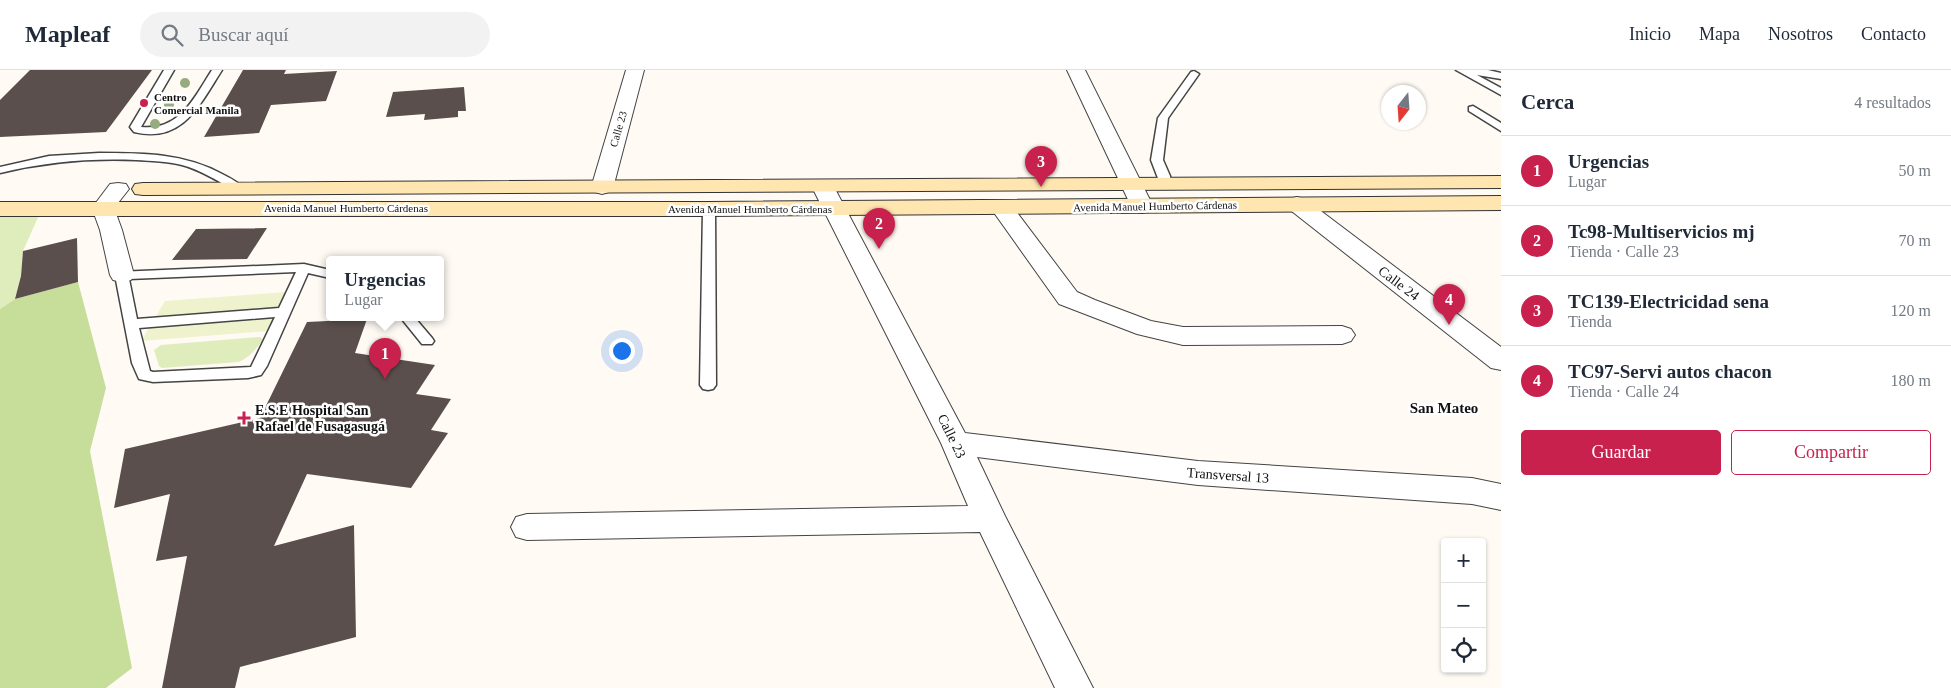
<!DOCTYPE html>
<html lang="es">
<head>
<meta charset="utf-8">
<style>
	body { margin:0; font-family:Georgia,serif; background:#f2f2f3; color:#1f2937 }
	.controls { position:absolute; right:15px; bottom:15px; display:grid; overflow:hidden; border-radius:5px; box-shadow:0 1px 4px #0004 }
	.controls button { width:45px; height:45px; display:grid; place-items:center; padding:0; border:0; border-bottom:1px solid #e0e1e3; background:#fff; color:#1f2937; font:25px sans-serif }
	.compass { position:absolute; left:1381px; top:15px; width:45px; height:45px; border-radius:50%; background:#fff; box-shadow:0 1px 4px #0004; rotate:197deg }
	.you { position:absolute; left:621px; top:280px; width:18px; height:18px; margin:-12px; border:4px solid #fff; border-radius:50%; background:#1a73e8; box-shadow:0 0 0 8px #1a73e833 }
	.badge { display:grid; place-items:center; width:32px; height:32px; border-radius:50%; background:#c8214d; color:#fff; font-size:16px; font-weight:700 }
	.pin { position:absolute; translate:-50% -41px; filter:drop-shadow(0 1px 2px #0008) }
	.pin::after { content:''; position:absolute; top:26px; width:18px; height:15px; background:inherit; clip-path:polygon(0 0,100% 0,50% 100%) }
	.popup { position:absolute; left:326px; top:186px; width:118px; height:65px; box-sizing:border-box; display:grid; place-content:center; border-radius:5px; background:#fff; filter:drop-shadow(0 1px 4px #0005); font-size:16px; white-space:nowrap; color:#747a83 }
	.popup b { font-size:19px; color:#1f2937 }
	.popup::after { content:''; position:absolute; left:50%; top:100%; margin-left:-10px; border:10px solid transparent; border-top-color:#fff }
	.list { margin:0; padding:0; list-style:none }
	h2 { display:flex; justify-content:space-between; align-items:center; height:65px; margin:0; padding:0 20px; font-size:21px }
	h2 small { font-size:16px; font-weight:400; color:#747a83 }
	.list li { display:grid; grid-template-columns:32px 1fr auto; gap:15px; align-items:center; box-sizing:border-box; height:70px; padding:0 20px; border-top:1px solid #e0e1e3 }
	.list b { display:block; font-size:19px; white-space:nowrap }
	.list p { margin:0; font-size:16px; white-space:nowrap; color:#747a83 }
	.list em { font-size:16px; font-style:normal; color:#747a83 }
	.actions { display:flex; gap:10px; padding:15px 20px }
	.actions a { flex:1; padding:11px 0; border:1px solid #c8214d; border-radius:5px; text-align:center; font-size:18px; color:#c8214d }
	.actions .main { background:#c8214d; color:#fff }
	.icon { flex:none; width:28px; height:28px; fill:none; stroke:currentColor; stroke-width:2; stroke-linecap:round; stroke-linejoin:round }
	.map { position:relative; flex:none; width:1501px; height:618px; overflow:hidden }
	header { display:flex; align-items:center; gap:30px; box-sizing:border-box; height:70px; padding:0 25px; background:#fff; border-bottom:1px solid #e0e1e3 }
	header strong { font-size:24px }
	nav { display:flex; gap:28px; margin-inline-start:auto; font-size:18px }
	.search { width:350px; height:45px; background:#f2f2f3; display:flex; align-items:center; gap:12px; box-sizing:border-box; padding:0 18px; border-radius:28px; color:#747a83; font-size:19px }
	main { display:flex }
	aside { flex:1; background:#fff }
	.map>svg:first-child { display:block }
	.green { fill:#dfecbb }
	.forest { fill:#c7de9a }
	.pitch { fill:#eef3ce }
	.building { fill:#5a4f4c }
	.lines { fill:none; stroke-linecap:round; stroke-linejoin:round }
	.service-casing { stroke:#444; stroke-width:3 }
	.minor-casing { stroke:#444; stroke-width:2 }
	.secondary-casing { stroke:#333; stroke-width:2 }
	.service { fill:#fff; fill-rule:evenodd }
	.minor { fill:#fff; fill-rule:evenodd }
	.secondary { fill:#ffe5af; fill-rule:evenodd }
	.tree { fill:#95ad7e }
	.poi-dot { fill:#c8214d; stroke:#fff; stroke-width:2 }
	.labels { text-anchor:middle; stroke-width:5; stroke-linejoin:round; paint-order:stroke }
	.far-poi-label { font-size:11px; font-weight:bold; fill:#111; stroke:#fff; text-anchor:start }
	.far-street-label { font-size:11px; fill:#111; stroke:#fff }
	.street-label { font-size:14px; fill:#111; stroke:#fff }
	.poi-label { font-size:14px; font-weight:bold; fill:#111; stroke:#fff; text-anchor:start }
	.neighbourhood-label { font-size:15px; font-weight:bold; fill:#111; stroke:#fff }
</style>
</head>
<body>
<header>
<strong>Mapleaf</strong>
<div class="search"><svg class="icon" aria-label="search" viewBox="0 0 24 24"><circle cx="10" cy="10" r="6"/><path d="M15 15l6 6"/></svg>Buscar aquí</div>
<nav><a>Inicio</a><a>Mapa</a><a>Nosotros</a><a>Contacto</a></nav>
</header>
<main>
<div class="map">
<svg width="1501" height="618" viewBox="0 0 1501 618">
	<rect width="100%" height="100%" fill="#fffbf4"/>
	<path class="green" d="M39 145 23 181 21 206 15 229 0 239V146Z
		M260 267 263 270C256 279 249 288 238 292L162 298 159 296 154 280 161 275Z"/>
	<path class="forest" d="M78 212 106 318 90 381 132 598 106 618H0V239L15 229Z"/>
	<path class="pitch" d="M286 222 269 261 141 271 165 231Z"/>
	<path class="building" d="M30 0H152L106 62 0 67V30Z
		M243 0H286L284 4 337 1 326 31 271 35 259 63 204 67Z
		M464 17 466 41H458V47L424 50 425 44 386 47 393 22Z
		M267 158 247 189 172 190 196 159Z
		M77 168 78 212 15 229 21 206 23 181Z
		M367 249 355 283 435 295 416 324 451 329 431 360 448 363 411 418 307 404 274 476 354 455 356 567 240 597 235 618H162L187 486 156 491 170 424 114 438 125 379 260 348 307 252Z"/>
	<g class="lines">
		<defs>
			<path id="service" d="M164 0H174L141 57C180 61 194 28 212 0H222C200 34 183 74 134 62L130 57Z
				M1456 0H1488L1501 3V9L1477 5 1501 18V25Z
				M1194 1 1199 4 1168 48 1163 90 1170 106 1171 114 1165 117 1161 116 1151 90 1158 48 1191 2Z
				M1473 36 1501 53V61L1469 41V37Z
				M99 83C142 83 185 83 224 105 230 108 238 112 243 118L237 121 233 120C217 110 200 100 182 95 167 91 151 91 136 90 90 88 45 92 0 103V97L49 86Z
				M709 135 715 139 716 315 713 319 708 320 703 319 700 315 703 139Z
				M304 194 330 200V208L308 203 267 296 261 305 248 308 153 312 139 309 132 293 115 205 117 202ZM296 202 279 238 137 249 129 209ZM275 247 251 297 153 302 150 301 139 258Z
				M401 248H415L432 268 434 271 432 274H422Z"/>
			<path id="minor" d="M626 0H644L613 118 609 122 602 124 595 122 591 118Z
				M1067 0H1085L1153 136 1150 141 1142 143 1134 141 1131 136Z
				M823 111 830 113 834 117 965 363 1198 391 1472 408 1501 414V440L1472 434 1198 415 977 387 1005 446 1093 618H1055L980 462 527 470 516 467 511 457 516 447 527 444 968 436 941 373 812 117 816 113Z
				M118 113 126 114 129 119 114 138 122 160 134 205 131 210 122 212 113 210 110 205 100 160 92 138 110 114Z
				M1297 127 1305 129 1501 277V300L1491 298 1289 139 1286 134 1289 129Z
				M1001 130 1009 132 1077 222 1095 230 1151 251 1183 257 1342 256 1351 259 1355 265 1351 271 1342 274 1183 275 1137 264 1059 234 990 137 993 132Z"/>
			<path id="secondary" d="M1501 106V118L143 125 135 124 132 119 135 114 143 113Z
				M1501 126V140L709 146H0V132H709Z"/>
		</defs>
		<use href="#service" class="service-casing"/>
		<use href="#minor" class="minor-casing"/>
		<use href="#secondary" class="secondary-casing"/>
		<use href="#service" class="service"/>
		<use href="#minor" class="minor"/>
		<use href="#secondary" class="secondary"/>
	</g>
	<g class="tree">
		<circle cx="185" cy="13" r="5"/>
		<circle cx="169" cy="35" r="5"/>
		<circle cx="155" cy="54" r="5"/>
	</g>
	<g class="poi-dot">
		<circle cx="144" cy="33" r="5"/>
		<path d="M241.5 340.5h5v5h5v5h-5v5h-5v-5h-5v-5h5z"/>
	</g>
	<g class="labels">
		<g class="far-poi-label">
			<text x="154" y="31">Centro<tspan x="154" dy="13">Comercial Manila</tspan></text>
		</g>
		<g class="far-street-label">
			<text transform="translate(618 59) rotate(-74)" y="4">Calle 23</text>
			<text transform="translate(1155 136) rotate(-1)" y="4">Avenida Manuel Humberto Cárdenas</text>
			<text x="346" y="142">Avenida Manuel Humberto Cárdenas</text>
			<text x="750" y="143">Avenida Manuel Humberto Cárdenas</text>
		</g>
		<g class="street-label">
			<text transform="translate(1399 213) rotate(37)" y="5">Calle 24</text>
			<text transform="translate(952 366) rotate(64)" y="5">Calle 23</text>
			<text transform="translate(1228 405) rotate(4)" y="5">Transversal 13</text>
		</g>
		<g class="poi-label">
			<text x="255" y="345">E.S.E Hospital San<tspan x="255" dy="16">Rafael de Fusagasugá</tspan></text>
		</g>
		<g class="neighbourhood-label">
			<text x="1444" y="343">San Mateo</text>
		</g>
	</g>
</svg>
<div class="controls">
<button>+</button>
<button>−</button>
<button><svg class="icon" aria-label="locate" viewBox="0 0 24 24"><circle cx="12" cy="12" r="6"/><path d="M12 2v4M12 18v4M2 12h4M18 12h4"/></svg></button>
</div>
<svg class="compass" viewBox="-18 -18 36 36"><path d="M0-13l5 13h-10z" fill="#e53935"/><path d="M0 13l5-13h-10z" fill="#747a83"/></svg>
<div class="you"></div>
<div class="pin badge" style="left:385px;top:309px">1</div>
<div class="popup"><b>Urgencias</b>Lugar</div>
<div class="pin badge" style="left:879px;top:179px">2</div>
<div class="pin badge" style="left:1041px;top:117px">3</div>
<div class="pin badge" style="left:1449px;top:255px">4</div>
</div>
<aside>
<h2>Cerca<small>4 resultados</small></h2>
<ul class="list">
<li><span class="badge">1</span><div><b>Urgencias</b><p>Lugar</p></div><em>50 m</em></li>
<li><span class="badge">2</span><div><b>Tc98-Multiservicios mj</b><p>Tienda · Calle 23</p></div><em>70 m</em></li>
<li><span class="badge">3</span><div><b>TC139-Electricidad sena</b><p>Tienda</p></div><em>120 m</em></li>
<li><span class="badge">4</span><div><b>TC97-Servi autos chacon</b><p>Tienda · Calle 24</p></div><em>180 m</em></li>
</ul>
<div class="actions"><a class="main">Guardar</a><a>Compartir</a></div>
</aside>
</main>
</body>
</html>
